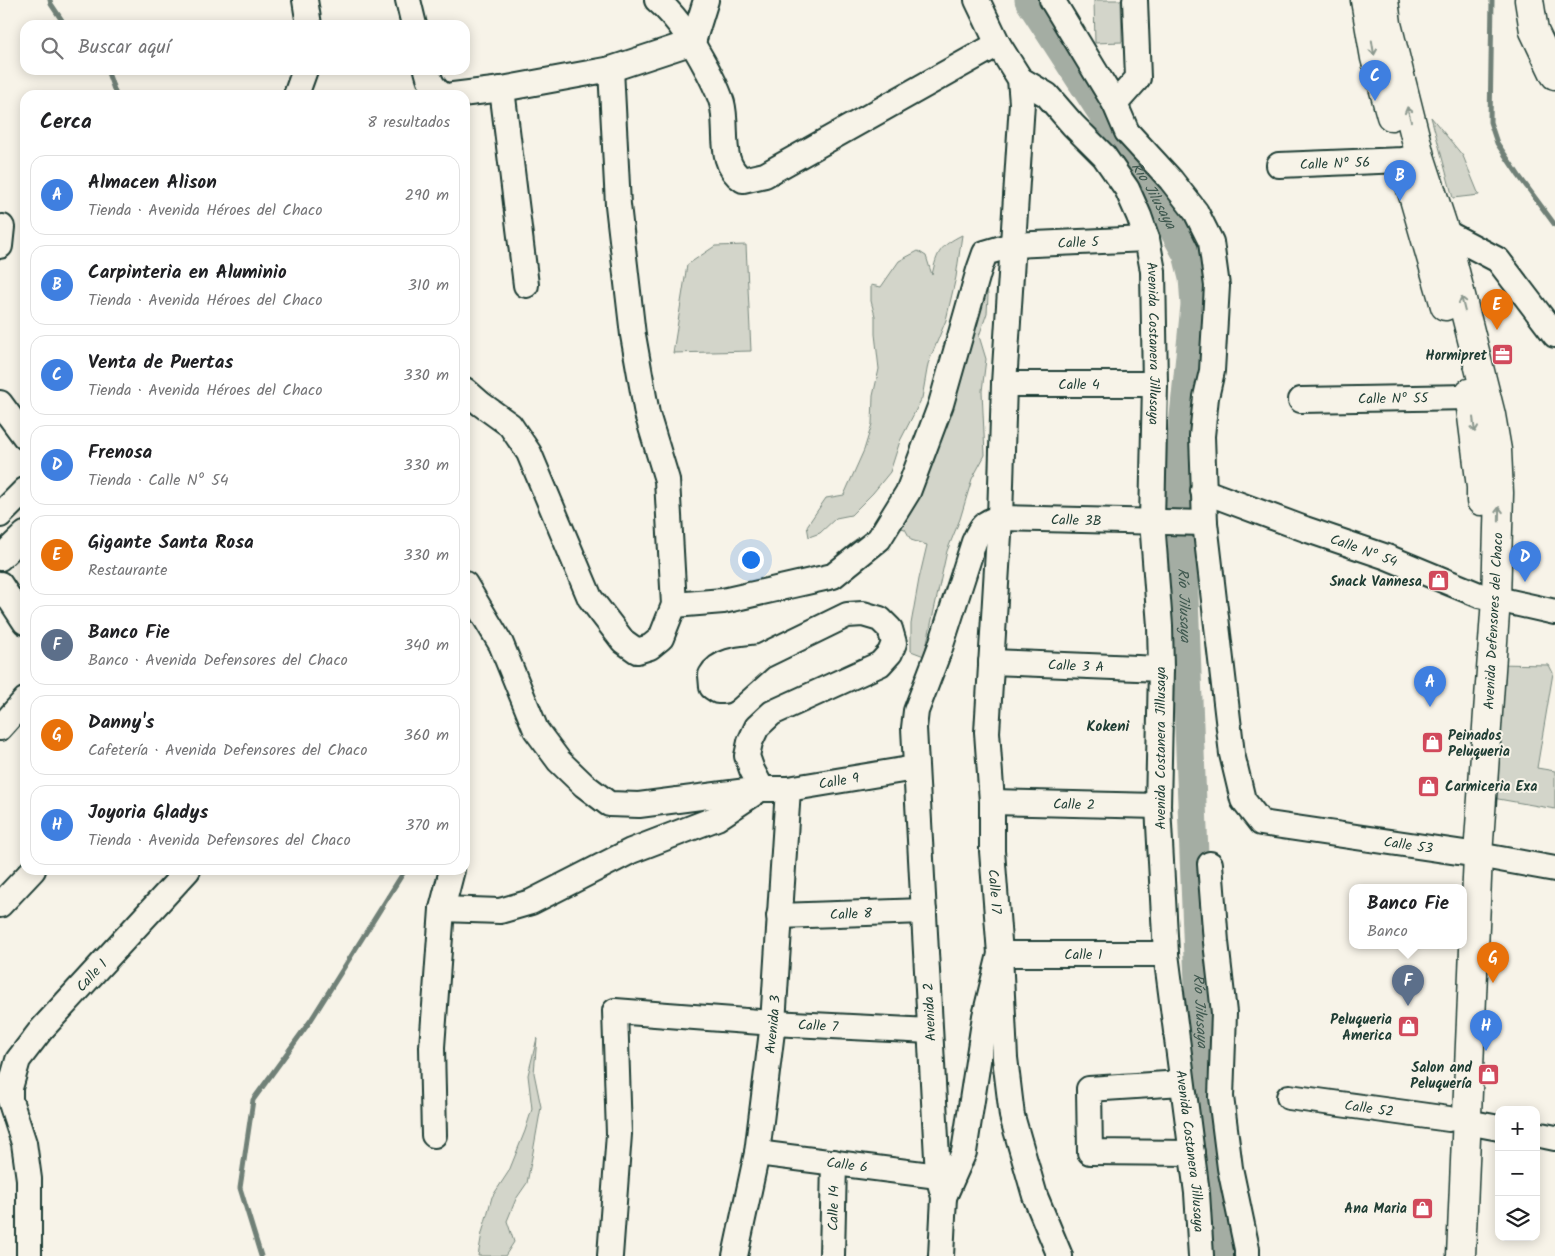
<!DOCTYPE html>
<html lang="es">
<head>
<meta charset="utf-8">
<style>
	body { margin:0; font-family:Kalam,sans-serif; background:#f2f2f2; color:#202124 }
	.controls { position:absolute; right:15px; bottom:15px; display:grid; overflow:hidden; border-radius:10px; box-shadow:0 2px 12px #0003 }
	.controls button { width:45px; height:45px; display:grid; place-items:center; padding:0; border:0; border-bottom:1px solid #e0e0e0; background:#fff; color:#202124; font:25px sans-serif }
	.you { position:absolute; left:750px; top:559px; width:18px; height:18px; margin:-12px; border:4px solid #fff; border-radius:50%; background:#1a73e8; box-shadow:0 0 0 8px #1a73e833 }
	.badge { display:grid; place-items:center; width:32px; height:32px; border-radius:50%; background:#db2777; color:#fff; font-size:16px; font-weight:700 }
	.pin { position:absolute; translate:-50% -41px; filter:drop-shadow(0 1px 2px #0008) }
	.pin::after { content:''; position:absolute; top:26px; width:18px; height:15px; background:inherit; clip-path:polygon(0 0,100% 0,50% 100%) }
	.popup { position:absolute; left:1349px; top:884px; width:118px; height:65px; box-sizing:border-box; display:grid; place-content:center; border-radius:10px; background:#fff; filter:drop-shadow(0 1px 4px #0005); font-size:16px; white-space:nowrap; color:#757577 }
	.popup b { font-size:19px; color:#202124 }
	.popup::after { content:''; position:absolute; left:50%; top:100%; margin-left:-10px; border:10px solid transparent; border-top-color:#fff }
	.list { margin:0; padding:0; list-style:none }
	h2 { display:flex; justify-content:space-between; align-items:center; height:65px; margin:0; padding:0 20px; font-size:21px }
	h2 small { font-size:16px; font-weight:400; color:#757577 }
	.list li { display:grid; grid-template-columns:32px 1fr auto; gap:15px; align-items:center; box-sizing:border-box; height:80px; margin:0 10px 10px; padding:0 10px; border:1px solid #e0e0e0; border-radius:15px }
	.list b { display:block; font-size:19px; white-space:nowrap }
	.list p { margin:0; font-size:16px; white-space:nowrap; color:#757577 }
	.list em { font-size:16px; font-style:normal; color:#757577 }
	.icon { flex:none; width:28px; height:28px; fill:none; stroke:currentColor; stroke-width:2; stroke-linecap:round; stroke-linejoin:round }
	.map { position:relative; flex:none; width:1555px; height:1256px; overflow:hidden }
	.search { position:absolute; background:#fff; box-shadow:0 2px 12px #0003; left:20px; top:20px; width:450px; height:55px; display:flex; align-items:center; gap:12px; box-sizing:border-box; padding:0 18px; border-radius:15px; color:#757577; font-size:19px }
	.panel { position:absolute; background:#fff; box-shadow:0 2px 12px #0003; left:20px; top:90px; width:450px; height:785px; border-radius:15px }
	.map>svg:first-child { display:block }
	.green { fill:#d3d5ca; stroke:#79897f }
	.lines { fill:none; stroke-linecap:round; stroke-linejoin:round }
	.stream { stroke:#6f8077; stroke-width:5 }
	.river { stroke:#a4ada3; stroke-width:29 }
	.minor-casing { stroke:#1f3d34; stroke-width:28 }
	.major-casing { stroke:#1f3d34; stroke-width:31 }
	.minor { stroke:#f7f3e8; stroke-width:24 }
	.major { stroke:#f7f3e8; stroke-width:28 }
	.oneway { stroke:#8b988e }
	.labels { text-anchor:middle; stroke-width:4; stroke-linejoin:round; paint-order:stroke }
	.street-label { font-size:14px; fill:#1f3d34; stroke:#f7f3e8 }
	.poi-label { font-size:14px; font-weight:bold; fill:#1f3d34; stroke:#f7f3e8; text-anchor:end }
	.water-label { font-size:15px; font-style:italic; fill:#405950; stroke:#f7f3e8 }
	.neighbourhood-label { font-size:15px; font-weight:bold; fill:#1f3d34; stroke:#f7f3e8 }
</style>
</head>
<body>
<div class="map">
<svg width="1555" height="1256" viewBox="0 0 1555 1256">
	<rect width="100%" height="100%" fill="#f7f3e8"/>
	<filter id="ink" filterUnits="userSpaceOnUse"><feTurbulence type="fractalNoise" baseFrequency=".02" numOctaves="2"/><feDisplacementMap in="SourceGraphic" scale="10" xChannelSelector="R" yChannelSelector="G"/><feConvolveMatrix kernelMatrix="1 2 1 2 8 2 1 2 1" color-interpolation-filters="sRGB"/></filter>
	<g filter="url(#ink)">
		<path class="green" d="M1094 0H1121L1122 42 1095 43Z
			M1431 117 1463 156 1479 195 1453 198Z
			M962 235 956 277 946 320 928 364 922 398 900 441 890 472 873 493 851 515 836 518 820 533 809 537 807 526 826 498 844 495 864 450 872 424 873 396 879 369 875 334V316L871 301V285L881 287 899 261 918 251 926 256 932 275C937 252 940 246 962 235Z
			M746 245 751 351 673 353 687 265 715 246Z
			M985 264 988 296 987 313 979 336 986 359 982 391 985 455 972 479 960 519 947 551 924 656 911 651V624L919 579 927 545 911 540 905 529 897 527 852 542 888 517Z
			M1496 664 1549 665 1553 673 1537 768 1555 771V809L1487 797Z
			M537 1038 534 1073 541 1107 533 1152 527 1183 516 1199 507 1221 514 1242 505 1256H478L482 1233 492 1197 509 1171 525 1131 532 1109 528 1075Z"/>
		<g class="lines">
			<path class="stream" d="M50 0 51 4 65 25
				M1492 0 1490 122 1497 143 1519 176 1555 225
				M107 70 116 95
				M261 1256 240 1188 253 1100 311 1020 405 870"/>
			<path class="river" id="s1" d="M1029 0 1147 182 1187 254 1193 278 1195 305 1179 467 1199 984 1205 1088 1222 1256"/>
			<defs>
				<g id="minor">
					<path d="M305 0 309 25"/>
					<path d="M408 0 414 25"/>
					<path d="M657 0C680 20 694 45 708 71 713 81 719 92 722 103 729 129 717 163 743 180L765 175 998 44"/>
					<path id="s2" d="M977 0 998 44 1020 79 1022 103 1004 384 1000 518 987 732 992 802V851L1000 954 1005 1058 1012 1116 1035 1196 1060 1256"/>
					<path d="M1052 0 1115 104 1127 132 1171 180 1196 212 1211 242 1217 286 1212 371 1206 397 1202 436 1205 523"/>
					<path d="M427 70C430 82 433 89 443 95"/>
					<path id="s3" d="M1020 79 1047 95 1073 125 1104 156 1127 189 1139 216 1147 239 1153 271 1155 384 1152 521 1160 626 1161 669 1158 806 1166 954 1197 1193 1201 1256"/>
					<path d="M502 89 526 285"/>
					<path d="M296 95 305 70"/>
					<path d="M453 95 502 89 611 69 693 42 706 0"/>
					<path d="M1115 104 1138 78 1135 0"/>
					<path d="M1279 165 1403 160 1420 156"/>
					<path d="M1432 236 1445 232 1498 260 1555 335"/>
					<path d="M0 246 2 227"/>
					<path id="s4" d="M1004 384H1155"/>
					<path d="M465 390 481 404 510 425 529 453 590 598 623 641 637 651 650 647 661 638 674 605 667 480 647 414 633 335 618 205 611 69"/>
					<path d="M1301 400 1470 397 1485 394"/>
					<path d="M0 403 25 437"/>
					<path d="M1203 491 1305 529 1387 557 1479 595 1555 612"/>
					<path d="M0 515 25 490"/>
					<path d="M0 558 25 534"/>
					<path d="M0 584 25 622"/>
					<path id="s5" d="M465 584 501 644 536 730 559 761 584 785 609 804 639 805 762 789H788L915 768"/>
					<path id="s6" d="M674 605 723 601 833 576 879 539 908 492 941 404 979 270 985 253 1012 245 1147 239"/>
					<path d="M761 657C744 659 720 659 711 675L712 687 718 691H723L761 657 847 615 863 614 880 619 890 629 894 643 890 653 880 664 772 713 757 727 750 742 747 756 752 770 762 789"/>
					<path id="s7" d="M991 662 1161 669"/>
					<path d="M0 728 25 700"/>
					<path id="s8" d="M992 802 1158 806"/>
					<path d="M1210 864 1216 942 1224 1013 1221 1097 1230 1168 1247 1249V1256"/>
					<path d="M0 905 33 870"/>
					<path d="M442 909 500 911 531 902 631 851 717 818 756 792"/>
					<path id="s9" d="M779 916 924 911"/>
					<path d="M1182 1083 1089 1089 1090 1152 1192 1153"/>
					<path id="s10" d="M1289 1097 1449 1119"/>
					<path d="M1467 1122 1499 1128"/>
					<path d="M1536 1134 1555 1138"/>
					<path d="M434 1135 432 1047 442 909 452 870"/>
					<path id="s11" d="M757 1153 938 1176"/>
					<path id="s12" d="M944 1197 964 1152 985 1016 1000 954H1166"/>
					<path id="s13" d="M29 1256V1179L24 1143 10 1100V1088L18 1060 41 1030 188 870"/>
					<path id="s14" d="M610 1256 619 1134 615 1011 773 1023 930 1031"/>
					<path id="s15" d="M735 1256 757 1153 773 1023 788 789"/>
					<path id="s16" d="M832 1256 834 1162"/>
					<path id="s17" d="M941 1256 944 1197 938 1176 914 728 916 711 940 648 974 542C980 528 984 521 1000 518L1205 523 1232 754 1243 800 1261 823 1478 855 1555 869"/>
				</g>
				<path id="major" d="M1365 0 1375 58 1391 116
					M1384 0 1387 24 1420 156 1445 232 1491 415 1497 450 1499 493 1496 599 1478 855 1461 1256
					M1529 0 1534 31 1555 75
					M1406 171 1445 306
					M1469 393 1481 487V501"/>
			</defs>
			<use href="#minor" class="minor-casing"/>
			<use href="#major" class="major-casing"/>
			<use href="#minor" class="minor"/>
			<use href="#major" class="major"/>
		</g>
		<defs><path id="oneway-shaft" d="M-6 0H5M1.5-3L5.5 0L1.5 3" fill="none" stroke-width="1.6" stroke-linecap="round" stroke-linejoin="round" transform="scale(1.25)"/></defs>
		<g class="oneway">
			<use href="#oneway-shaft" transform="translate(1373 48) rotate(81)"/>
			<use href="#oneway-shaft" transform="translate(1409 114) rotate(-105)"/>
			<use href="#oneway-shaft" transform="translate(1463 304) rotate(-104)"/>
			<use href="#oneway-shaft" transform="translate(1474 425) rotate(83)"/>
			<use href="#oneway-shaft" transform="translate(1499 514) rotate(-89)"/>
		</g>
	</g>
	<defs>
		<symbol id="office-square" viewBox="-11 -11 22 22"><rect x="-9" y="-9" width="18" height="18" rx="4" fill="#d1495b" stroke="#f7f3e8"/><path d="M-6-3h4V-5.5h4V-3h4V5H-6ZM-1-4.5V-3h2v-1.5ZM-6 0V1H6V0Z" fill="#fff"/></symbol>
		<symbol id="shop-square" viewBox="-11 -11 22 22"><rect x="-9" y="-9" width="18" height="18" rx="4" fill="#d1495b" stroke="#f7f3e8"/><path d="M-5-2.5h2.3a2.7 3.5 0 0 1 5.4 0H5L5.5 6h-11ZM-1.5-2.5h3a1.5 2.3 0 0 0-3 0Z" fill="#fff"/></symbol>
	</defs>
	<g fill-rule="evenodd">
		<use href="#office-square" x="1490" y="342" width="25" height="25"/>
		<use href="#shop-square" x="1426" y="568" width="25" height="25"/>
		<use href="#shop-square" x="1420" y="730" width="25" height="25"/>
		<use href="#shop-square" x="1416" y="774" width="25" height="25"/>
		<use href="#shop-square" x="1396" y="1014" width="25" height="25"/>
		<use href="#shop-square" x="1476" y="1062" width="25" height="25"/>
		<use href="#shop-square" x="1410" y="1196" width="25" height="25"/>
	</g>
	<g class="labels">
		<g class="street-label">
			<text transform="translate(1335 163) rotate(-2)" y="5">Calle Nº 56</text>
			<text dy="5" stroke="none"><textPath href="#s6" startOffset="622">Calle 5</textPath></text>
			<text dy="5" stroke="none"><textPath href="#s3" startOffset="314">Avenida Costanera Jillusaya</textPath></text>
			<text dy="5" stroke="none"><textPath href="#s4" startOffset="75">Calle 4</textPath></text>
			<text transform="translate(1393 398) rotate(-1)" y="5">Calle Nº 55</text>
			<text dy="5" stroke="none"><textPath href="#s17" startOffset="839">Calle 3B</textPath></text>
			<text transform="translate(1364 550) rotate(20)" y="5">Calle Nº 54</text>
			<text transform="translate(1493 621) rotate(-87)" y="5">Avenida Defensores del Chaco</text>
			<text dy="5" stroke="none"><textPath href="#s7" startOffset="85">Calle 3 A</textPath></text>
			<text transform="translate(1160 748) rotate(-90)" y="5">Avenida Costanera Jillusaya</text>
			<text dy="5" stroke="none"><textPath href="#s5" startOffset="499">Calle 9</textPath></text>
			<text dy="5" stroke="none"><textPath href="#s8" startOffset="82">Calle 2</textPath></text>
			<text dy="5" stroke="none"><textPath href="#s17" startOffset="1426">Calle 53</textPath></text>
			<text dy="5" stroke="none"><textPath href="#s2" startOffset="904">Calle 17</textPath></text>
			<text dy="5" stroke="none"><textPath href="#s9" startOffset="72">Calle 8</textPath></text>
			<text dy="5" stroke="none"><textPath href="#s12" startOffset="334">Calle 1</textPath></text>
			<text dy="5" stroke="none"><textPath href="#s13" startOffset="312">Calle 1</textPath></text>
			<text transform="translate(929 1012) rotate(-93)" y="5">Avenida 2</text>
			<text dy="5" stroke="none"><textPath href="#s15" startOffset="235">Avenida 3</textPath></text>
			<text dy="5" stroke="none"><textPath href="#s14" startOffset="449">Calle 7</textPath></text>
			<text dy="5" stroke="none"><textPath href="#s10" startOffset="81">Calle 52</textPath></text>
			<text dy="5" stroke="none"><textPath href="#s3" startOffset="1124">Avenida Costanera Jillusaya</textPath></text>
			<text dy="5" stroke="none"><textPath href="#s11" startOffset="91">Calle 6</textPath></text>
			<text dy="5" stroke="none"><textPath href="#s16" startOffset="48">Calle 14</textPath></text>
		</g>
		<g class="poi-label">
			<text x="1487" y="360">Hormipret</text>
			<text x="1422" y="586">Snack Vannesa</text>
			<text x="1448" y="740" text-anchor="start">Peinados<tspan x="1448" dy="16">Peluqueria</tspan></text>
			<text x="1445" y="791" text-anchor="start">Carmiceria Exa</text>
			<text x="1392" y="1024">Peluqueria<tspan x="1392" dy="16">America</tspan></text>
			<text x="1472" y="1072">Salon and<tspan x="1472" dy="16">Peluquería</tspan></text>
			<text x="1407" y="1213">Ana Maria</text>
		</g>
		<g class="water-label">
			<text dy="5" stroke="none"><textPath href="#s1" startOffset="232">Río Jilusaya</textPath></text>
			<text dy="5" stroke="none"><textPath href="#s1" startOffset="652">Río Jilusaya</textPath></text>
			<text dy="5" stroke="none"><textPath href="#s1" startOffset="1058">Río Jilusaya</textPath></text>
		</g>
		<g class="neighbourhood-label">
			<text x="1108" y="731">Kokeni</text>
		</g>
	</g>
</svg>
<div class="controls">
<button>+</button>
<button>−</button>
<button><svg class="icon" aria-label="layers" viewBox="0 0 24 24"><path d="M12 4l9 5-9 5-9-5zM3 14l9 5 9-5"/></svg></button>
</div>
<div class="you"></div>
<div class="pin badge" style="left:1430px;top:707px;background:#3f7fe0">A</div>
<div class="pin badge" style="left:1400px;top:201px;background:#3f7fe0">B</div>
<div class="pin badge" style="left:1375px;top:101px;background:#3f7fe0">C</div>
<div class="pin badge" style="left:1525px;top:582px;background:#3f7fe0">D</div>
<div class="pin badge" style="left:1497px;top:330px;background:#e8710a">E</div>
<div class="pin badge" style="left:1408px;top:1006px;background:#5c6f8a">F</div>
<div class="popup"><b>Banco Fie</b>Banco</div>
<div class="pin badge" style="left:1493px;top:983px;background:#e8710a">G</div>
<div class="pin badge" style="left:1486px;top:1051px;background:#3f7fe0">H</div>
<div class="search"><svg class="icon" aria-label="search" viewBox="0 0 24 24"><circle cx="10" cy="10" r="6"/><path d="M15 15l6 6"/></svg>Buscar aquí</div>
<section class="panel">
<h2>Cerca<small>8 resultados</small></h2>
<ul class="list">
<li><span class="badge" style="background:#3f7fe0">A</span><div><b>Almacen Alison</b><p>Tienda · Avenida Héroes del Chaco</p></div><em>290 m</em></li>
<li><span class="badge" style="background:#3f7fe0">B</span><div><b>Carpinteria en Aluminio</b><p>Tienda · Avenida Héroes del Chaco</p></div><em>310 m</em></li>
<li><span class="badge" style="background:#3f7fe0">C</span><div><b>Venta de Puertas</b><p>Tienda · Avenida Héroes del Chaco</p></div><em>330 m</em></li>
<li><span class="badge" style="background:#3f7fe0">D</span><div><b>Frenosa</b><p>Tienda · Calle Nº 54</p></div><em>330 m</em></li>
<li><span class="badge" style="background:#e8710a">E</span><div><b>Gigante Santa Rosa</b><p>Restaurante</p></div><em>330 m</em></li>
<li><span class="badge" style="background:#5c6f8a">F</span><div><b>Banco Fie</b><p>Banco · Avenida Defensores del Chaco</p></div><em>340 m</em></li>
<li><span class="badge" style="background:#e8710a">G</span><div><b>Danny's</b><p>Cafetería · Avenida Defensores del Chaco</p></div><em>360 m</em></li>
<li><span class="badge" style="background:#3f7fe0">H</span><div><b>Joyoria Gladys</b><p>Tienda · Avenida Defensores del Chaco</p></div><em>370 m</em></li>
</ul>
</section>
</div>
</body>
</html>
